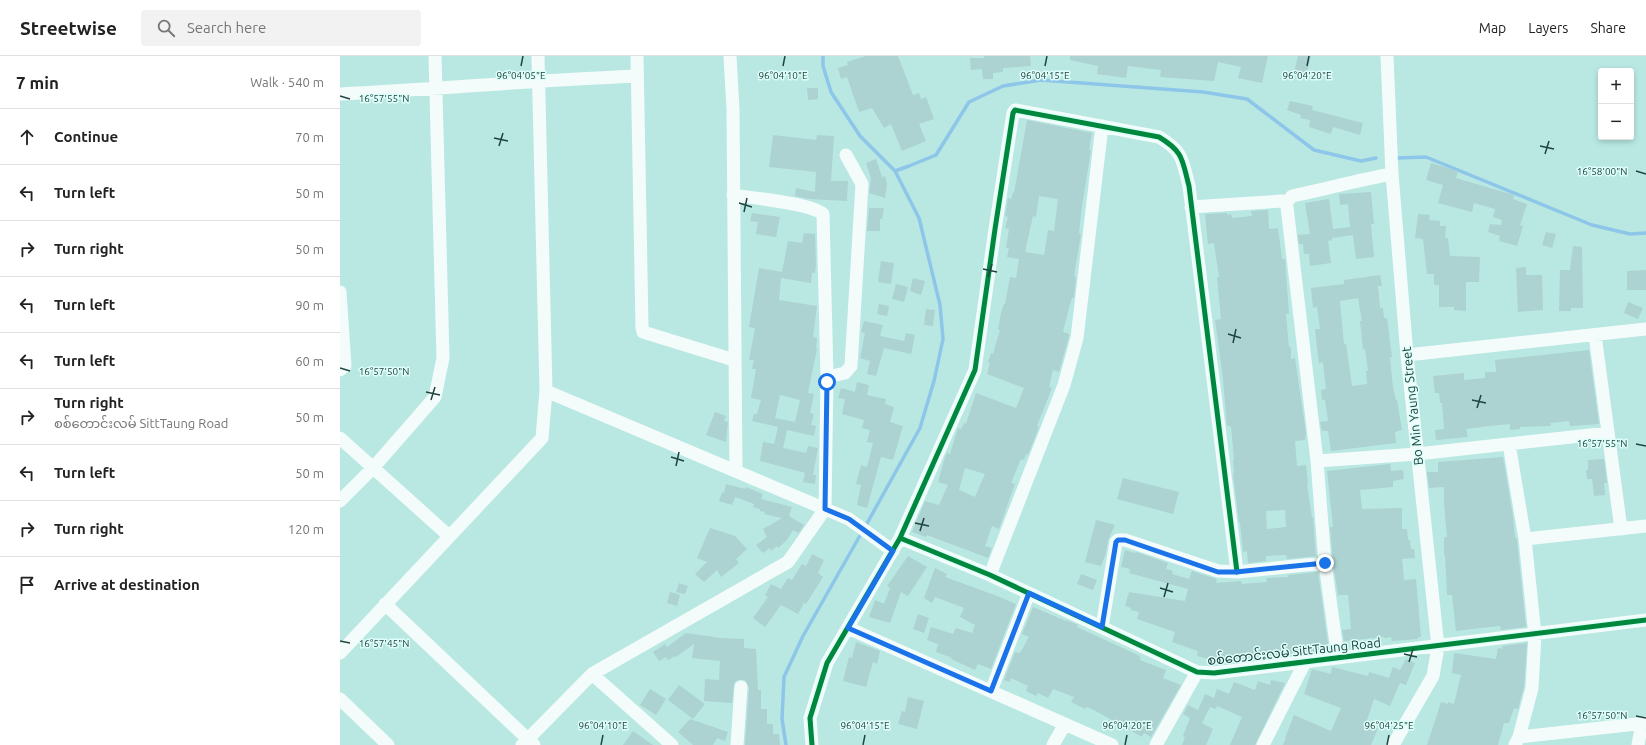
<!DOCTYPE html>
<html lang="en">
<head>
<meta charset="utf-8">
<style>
	body { margin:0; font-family:Ubuntu,"Noto Sans Myanmar",sans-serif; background:#f2f2f2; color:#222 }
	.controls { position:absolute; right:12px; top:12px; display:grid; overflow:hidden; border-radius:4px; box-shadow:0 2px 6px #0003 }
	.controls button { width:36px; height:36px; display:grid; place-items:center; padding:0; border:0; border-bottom:1px solid #e0e0e0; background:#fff; color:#222; font:20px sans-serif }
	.stop { position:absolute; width:12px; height:12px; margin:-9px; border:3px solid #1a73e8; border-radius:50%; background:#fff }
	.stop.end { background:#1a73e8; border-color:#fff; box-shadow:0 1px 4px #0008 }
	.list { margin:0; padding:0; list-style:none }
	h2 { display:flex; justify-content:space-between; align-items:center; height:52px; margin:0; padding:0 16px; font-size:17px }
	h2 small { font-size:13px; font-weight:400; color:#767676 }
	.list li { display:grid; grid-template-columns:26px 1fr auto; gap:12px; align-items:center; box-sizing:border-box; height:56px; padding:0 16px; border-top:1px solid #e0e0e0 }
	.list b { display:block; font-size:15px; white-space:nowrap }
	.list p { margin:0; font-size:13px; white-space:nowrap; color:#767676 }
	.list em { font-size:13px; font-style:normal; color:#767676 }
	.icon { flex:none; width:22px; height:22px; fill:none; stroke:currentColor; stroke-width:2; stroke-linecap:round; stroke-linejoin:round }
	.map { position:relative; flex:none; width:1306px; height:689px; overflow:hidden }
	header { display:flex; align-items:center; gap:24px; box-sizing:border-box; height:56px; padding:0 20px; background:#fff; border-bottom:1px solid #e0e0e0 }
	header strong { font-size:19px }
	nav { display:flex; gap:22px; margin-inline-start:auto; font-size:14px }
	.search { width:280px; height:36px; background:#f2f2f2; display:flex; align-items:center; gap:10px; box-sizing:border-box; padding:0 14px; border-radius:4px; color:#767676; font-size:15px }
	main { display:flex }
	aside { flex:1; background:#fff }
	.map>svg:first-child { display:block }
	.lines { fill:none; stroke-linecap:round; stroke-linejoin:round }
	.stream { stroke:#8dc6e9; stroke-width:3.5 }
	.building { fill:#acd2d1; fill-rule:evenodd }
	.street { stroke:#f4fcfb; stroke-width:13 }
	.cycleway-casing { stroke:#defefa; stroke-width:8 }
	.cycleway { stroke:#00873e; stroke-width:5 }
	.route { stroke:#1a73e8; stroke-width:5 }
	.ticks { fill:none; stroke:#204440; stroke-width:1.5 }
	.labels { text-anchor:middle; stroke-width:3; stroke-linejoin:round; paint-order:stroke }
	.street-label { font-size:13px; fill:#204440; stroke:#defefa }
	.ticks-label { font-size:10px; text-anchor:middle; fill:#204440; stroke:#defefa; stroke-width:3; stroke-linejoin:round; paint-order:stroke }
</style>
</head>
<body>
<header>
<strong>Streetwise</strong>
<div class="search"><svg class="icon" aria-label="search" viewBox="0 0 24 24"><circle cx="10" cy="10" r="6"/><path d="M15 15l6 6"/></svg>Search here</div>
<nav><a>Map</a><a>Layers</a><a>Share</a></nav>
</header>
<main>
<aside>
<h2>7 min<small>Walk · 540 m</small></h2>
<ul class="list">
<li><svg class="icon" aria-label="ahead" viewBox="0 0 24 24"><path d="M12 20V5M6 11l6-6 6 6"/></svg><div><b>Continue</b></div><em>70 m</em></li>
<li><svg class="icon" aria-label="left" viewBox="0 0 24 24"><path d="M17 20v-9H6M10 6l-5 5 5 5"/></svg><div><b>Turn left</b></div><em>50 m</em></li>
<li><svg class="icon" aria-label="right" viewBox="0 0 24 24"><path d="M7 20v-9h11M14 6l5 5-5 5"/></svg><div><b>Turn right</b></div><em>50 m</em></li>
<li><svg class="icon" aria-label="left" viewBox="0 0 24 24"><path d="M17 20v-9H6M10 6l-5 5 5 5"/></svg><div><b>Turn left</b></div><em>90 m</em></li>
<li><svg class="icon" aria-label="left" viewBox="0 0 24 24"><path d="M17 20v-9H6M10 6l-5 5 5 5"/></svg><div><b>Turn left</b></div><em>60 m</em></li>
<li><svg class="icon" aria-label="right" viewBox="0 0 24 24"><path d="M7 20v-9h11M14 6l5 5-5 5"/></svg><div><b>Turn right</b><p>စစ်တောင်းလမ် SittTaung Road</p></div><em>50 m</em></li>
<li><svg class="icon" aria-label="left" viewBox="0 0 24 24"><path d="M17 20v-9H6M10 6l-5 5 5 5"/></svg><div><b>Turn left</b></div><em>50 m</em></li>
<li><svg class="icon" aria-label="right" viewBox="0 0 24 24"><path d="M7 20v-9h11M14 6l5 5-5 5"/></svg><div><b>Turn right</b></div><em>120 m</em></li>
<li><svg class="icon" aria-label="arrive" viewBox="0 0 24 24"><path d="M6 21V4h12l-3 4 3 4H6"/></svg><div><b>Arrive at destination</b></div></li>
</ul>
</aside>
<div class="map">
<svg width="1306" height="689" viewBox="0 0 1306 689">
	<rect width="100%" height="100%" fill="#b9e8e2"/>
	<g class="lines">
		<path class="stream" d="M483 0V10L491 36 520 80 555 115 579 162 600 249 603 283 594 325 580 372 525 471
			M1057 102 1086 101 1252 169 1290 178 1306 177
			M555 115 569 110 596 99 629 46 663 30 701 24 863 36 907 43 974 94 1021 105 1036 102
			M446 689 442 663 444 621 463 580 522 476"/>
	</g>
	<path class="building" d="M526 0H558L573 39 579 37 581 43 586 41 594 63 579 68 586 85 562 95 551 68 544 72 532 52 519 56 507 21 501 23 498 12 508 9 507 6Z
		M644 0H690L691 10 663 12V16L653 17V23H643L642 13 631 14 630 2H644Z
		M730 0H928L922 27 898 22 901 11 878 6 874 25 820 21 821 14 788 10 786 22 757 18 758 10 730 4Z
		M958 0H971L966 20 954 16Z
		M467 32H478V43L468 44Z
		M950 45 973 50 972 54 1023 67 1020 79 993 71 991 78 969 71 970 64 960 62 961 59 947 54Z
		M687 64 752 77 749 94H751L742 150 739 177 741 178 734 220 736 221 734 242H732L729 252 723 276 729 278V280L719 316 713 314 709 331 712 332 697 370 699 371 688 399 686 398 684 404 681 403 671 427 675 428 659 473 652 470 645 490 652 492 648 502 587 479 586 481 572 476 585 445 599 449 608 429 598 426 605 401 607 397 610 398 618 372 621 373 624 367 626 368 636 337 676 352 684 332 647 318 650 307 648 306 651 297 653 298 660 274H658L661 257 664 248H665L670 221 676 222 679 203 667 201 669 192H666L669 173 665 172 668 161 665 160 668 142 671 143 673 136 674 137ZM699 140 718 143 714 175 708 174 704 199 685 196 693 160 696 161ZM625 412 645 418 635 441 619 434Z
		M433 79 476 84 477 79 494 80 491 125H508L507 145 469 143 455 140 456 132 475 136 476 116 429 111Z
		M536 103 542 121 545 120 547 128 545 142 529 137 531 122 526 107Z
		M1091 107 1118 115 1116 122 1174 139 1173 143 1187 148 1180 169 1183 170 1177 190 1159 185 1160 180 1148 176 1150 168 1161 169 1162 164 1153 161 1155 153 1134 147 1132 156 1098 147 1103 129 1086 124Z
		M1031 136 1034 168H1031L1034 201 1016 203 1013 179 992 182V184L988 185 991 207 970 210 969 198H964L963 188H959L958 179 970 178 965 147 989 143 993 173 1010 171 1008 148 1000 149 999 138Z
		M529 152H544L542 163H540V175H527Z
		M928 154 929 173 938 172 942 203H945L949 258H946L949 291H951V303L955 302 966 377 965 384 955 385 957 410 966 409 968 429H967L972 461H973L976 500 947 503 946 499 926 500V505L908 507 907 495 903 496 900 467H899L893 417H894L893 404H894L891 370H887L883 323 875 264 881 263 877 221H879L874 187 868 188 865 158 887 157V159L891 158 892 162 912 160 911 155ZM945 454 946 471 927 473 926 455Z
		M412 157 440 161 436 181 416 178 418 166 410 165Z
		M1078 158 1090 159 1089 164 1100 165V170H1106L1105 182H1108L1110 200 1140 201 1139 226H1126V255L1114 254V251H1099V229H1094V218H1087L1083 183 1075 182Z
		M1206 176 1216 178 1212 192 1202 189Z
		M464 177 475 178 476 208 475 217H472L471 227 441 222 439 244 477 250 473 281 477 282 476 292 477 293 468 337 474 338 470 357 474 358 471 369 476 370 474 380 447 374 443 392 466 397 468 390 478 392 473 419 420 405 423 386 434 388 438 371 412 365 414 358H417L421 344 411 342 416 313H412L414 304H409L415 272 409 271 419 212 442 216 448 185 462 187ZM440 339 460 344 455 366 435 362Z
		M1233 190 1242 191 1243 252H1231V255H1219L1220 214H1230Z
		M541 205 554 207 551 228 538 226Z
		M1186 211V219H1202L1203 254 1178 256 1176 212Z
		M1306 214V234H1287V215Z
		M1040 219 1042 230H1038L1040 252H1043L1044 262H1047L1052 301H1050L1053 332 1056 344H1057L1062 374 1055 376 1056 387 991 395 988 375H982L980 366 988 365 985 344H982L981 334 986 333 983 306 979 307 978 301 975 273H980L977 251 973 252 971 232 1004 228V224ZM1018 242 1022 265H1020L1023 294 1025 293 1028 315H1026L1027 328 1012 330 1006 288H1004L1000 245Z
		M573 222 585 225 581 239 570 235Z
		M556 228 568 231 564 246 552 243Z
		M1288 246 1303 252 1298 263 1284 257Z
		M539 248 549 250 547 260 537 258Z
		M586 253 595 254 593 270 584 269Z
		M524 265 543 269 540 280 564 285 566 277 575 279 571 298 544 292 536 320 527 318 530 305 520 302 525 277 521 276Z
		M1249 294 1259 368 1230 370 1229 365 1210 367 1211 370 1180 371V373L1170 374V368L1150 370 1126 373 1128 381 1096 384 1095 374 1104 373 1102 347H1100L1099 337H1095L1093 320 1124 317V324L1145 322V316H1156L1155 304Z
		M517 326 529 329 527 339 546 343 545 348 554 351 550 366 563 370 553 404 541 401 527 452 517 449 521 429 516 428 521 409 527 411 533 387 527 386 530 374 522 372 524 364 502 358 505 343 498 342 501 332 515 336Z
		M375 356 386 360 384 365 388 366 386 386 366 379Z
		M1163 401 1173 461 1175 482H1177V484L1186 571 1161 574 1160 570 1140 572 1116 575 1112 539H1107L1105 499H1104V481H1107L1104 448V431L1089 432 1087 416H1098V406Z
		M1264 403 1267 427H1264L1265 439 1254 440 1252 423H1247L1246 414H1248V404Z
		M1050 408 1051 415 1063 414 1064 423 1053 425V431L1020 434 1022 453 1062 452V473H1067L1068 484H1070L1071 493H1074L1075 502 1062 503 1064 524 1076 523 1081 581H1078V583L1052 585 1051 581 1044 582V581L1004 585 1002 574 1011 573 1009 549 1008 539H998L993 506 990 471H993L987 415Z
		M465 417 476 419 475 428 463 426Z
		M783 422 839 436 833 458 777 443Z
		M386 428 405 433 406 431 423 438 421 443 452 451 449 460 464 469 460 475 458 477 453 474 447 484 438 492 437 490 431 495 430 492 423 497 416 489 427 481 423 473 442 462 424 458 425 456 420 455V453L413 451 414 448 395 441 392 449 379 445 382 436 384 437Z
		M756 464 775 469 768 484 766 497 761 510 745 506Z
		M370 472 395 480 407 493 396 503 399 507 381 521 377 514 364 526 355 518 367 506 357 502Z
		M785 494 795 497 796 496 828 507 826 513 833 515 832 518 849 523 852 515 877 523 876 527 901 525 902 528 927 526 926 522 948 521V519L978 516 989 595 968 597 967 595 931 599 893 601V603L872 604 857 600 858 595 832 586 835 576 797 563 799 556 791 554V552L785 550 789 536 845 545 848 533 789 517 790 513 781 511Z
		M472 498 484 504 478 517 483 521 466 548 464 547 458 558 441 549 425 571 413 562 428 541 425 539 431 528 441 533 448 522 452 524 462 508 466 510Z
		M568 500 587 511 568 540 561 536 550 567 529 561 535 544 544 548 550 532 547 530Z
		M595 512 607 518 605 521 657 540 676 548 651 613 638 608 635 614 611 603 612 602 596 596 598 588 587 584 591 571 613 578 616 572 632 577 635 569 620 561 624 552 595 541 592 547 584 542Z
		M741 518 757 524 753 534 737 528Z
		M339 527 348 530 345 538 336 536Z
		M330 536 340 539 337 550 327 547Z
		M693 551 726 565V564L738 569 737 571 800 600V604L826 614 823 622 841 629 811 681 804 677 802 681 752 653 746 651 745 653 731 646 734 641 713 633 708 642 698 637 696 640 686 635 688 630 671 622 670 626 664 624 675 596 680 597 689 581 682 578Z
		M578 558 589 562 584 577 573 573Z
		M346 577 381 582 404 583V592L416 593 418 634H421V653H427V668H433V678H439L440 689H405L409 632 405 624H398L394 627 392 647 364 645 365 623 379 624 380 605 352 602 354 588 336 601 335 600 328 604 326 601 319 605 313 596 325 588 327 591Z
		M516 586 540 595 537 608 533 606 526 631 503 625 509 601 512 602Z
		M1187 587 1184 631 1178 653 1174 652 1169 667H1164L1158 689H1087L1101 646 1108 648V646L1114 648 1121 619 1112 617 1114 597 1156 603 1158 592 1163 593 1162 590Z
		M1066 603 1075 607 1066 629 1060 627 1050 650 1034 643 1026 667 1038 672 1031 689H943L946 682H945L954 659 991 675 1001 652 964 638 972 613 991 618 992 611 1028 620 1029 616 1049 622 1053 611 1060 614Z
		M931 624 945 627 915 689H890L902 661 877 650 876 653 870 651 862 667 873 673 866 689H842L845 681 843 680 850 662 843 658 848 649 858 654 865 638 874 642 877 633 889 638 894 626 915 634 918 625 930 629Z
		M339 629 365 648 353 663 328 644Z
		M310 633 326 643 316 659 300 649Z
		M568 641 584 645 577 673 558 668 562 655 565 656Z
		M350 663 388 676 385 685 377 682 373 689H353L338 676Z
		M293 675 313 689H283Z"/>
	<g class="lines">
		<path class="street" d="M297 0 302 271 303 276 394 304
			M390 0 393 53 396 415
			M1047 0 1052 118 1067 299 1098 591 1093 620 1053 689
			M0 38C99 33 198 24 297 20
			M393 139C412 142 470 147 483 158L487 321
			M946 147 952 140C986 133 1018 124 1052 118
			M851 151 942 145 946 147 947 151 977 405 985 507 998 602
			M0 236 5 310 0 314
			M1255 279 1281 473
			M1067 299 1306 273
			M206 335 509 463 553 495
			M0 382 109 480
			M1169 388 1185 483 1195 579 1192 632 1179 681 1175 689
			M977 405 1077 398 1268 377
			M0 445 33 412 95 341 103 302 95 0
			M560 482 650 519 857 616 874 617 1306 564
			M1185 483 1306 470
			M650 519 724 329 737 282 762 70
			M45 548 194 689
			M762 571 776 486 778 484H785L878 515 897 516 985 507
			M508 572 772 689
			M0 597 202 382 206 335 198 0
			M252 618 332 689
			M651 635 689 537
			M0 643 48 689
			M1179 681 1306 667
			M182 689 252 618 448 506 485 453 487 321 505 317 511 310 522 128 506 99
			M397 689 401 631
			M472 689 470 662 487 607 560 482 635 314 655 173 673 57 675 54 819 81C844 96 842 104 849 130L897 516
			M713 689 725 668
			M816 689 857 616
			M923 689 965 606
			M1298 689 1302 667"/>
		<defs>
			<path id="cycleway" d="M560 482 650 519 857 616 874 617 1306 564
				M472 689 470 662 487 607 560 482 635 314 655 173 673 57 675 54 819 81C844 96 842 104 849 130L897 516"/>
		</defs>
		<use href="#cycleway" class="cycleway-casing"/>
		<use href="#cycleway" class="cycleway"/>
	</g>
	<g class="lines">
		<path class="route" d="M487 326 485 453 509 463 553 495 508 572 651 635 689 537 762 571 776 486 778 484H785L878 516H896L985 507"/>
	</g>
	<path class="ticks" d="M181 10 183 0M443 10 445 0M705 10 707 0M967 10 969 0M0 40 10 43M154 82 168 85M159 90 163 77M1200 90 1214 93M1205 98 1209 85M1296 115 1306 118M399 147 412 151M404 156 407 142M643 213 657 216M648 221 652 208M888 278 901 282M893 287 896 273M0 312 10 315M86 336 100 339M91 344 95 331M1132 344 1146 347M1137 352 1141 339M1296 388 1306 390M331 401 344 405M336 410 339 396M575 467 589 470M580 475 584 462M820 532 833 536M824 541 828 527M0 585 10 587M1064 598 1077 601M1069 606 1073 593M1296 660 1306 662M261 689 263 679M523 689 525 679M785 689 787 679M1047 689 1049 679"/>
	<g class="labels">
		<g class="street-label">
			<text transform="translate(1072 350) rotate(-96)" y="5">Bo Min Yaung Street</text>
			<text transform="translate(954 595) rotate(-6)" y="5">စစ်တောင်းလမ် SittTaung Road</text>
		</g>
	</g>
	<g class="ticks-label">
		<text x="181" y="23">96°04'05"E</text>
		<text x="443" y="23">96°04'10"E</text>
		<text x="705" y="23">96°04'15"E</text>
		<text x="967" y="23">96°04'20"E</text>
		<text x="44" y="46">16°57'55"N</text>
		<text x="1262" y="119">16°58'00"N</text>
		<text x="44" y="319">16°57'50"N</text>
		<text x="1262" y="391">16°57'55"N</text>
		<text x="44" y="591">16°57'45"N</text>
		<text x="1262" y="663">16°57'50"N</text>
		<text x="263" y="673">96°04'10"E</text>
		<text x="525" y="673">96°04'15"E</text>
		<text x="787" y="673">96°04'20"E</text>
		<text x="1049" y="673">96°04'25"E</text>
	</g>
</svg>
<div class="controls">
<button>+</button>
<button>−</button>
</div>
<div class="stop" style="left:487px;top:326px"></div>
<div class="stop end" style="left:985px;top:507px"></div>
</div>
</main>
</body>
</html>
